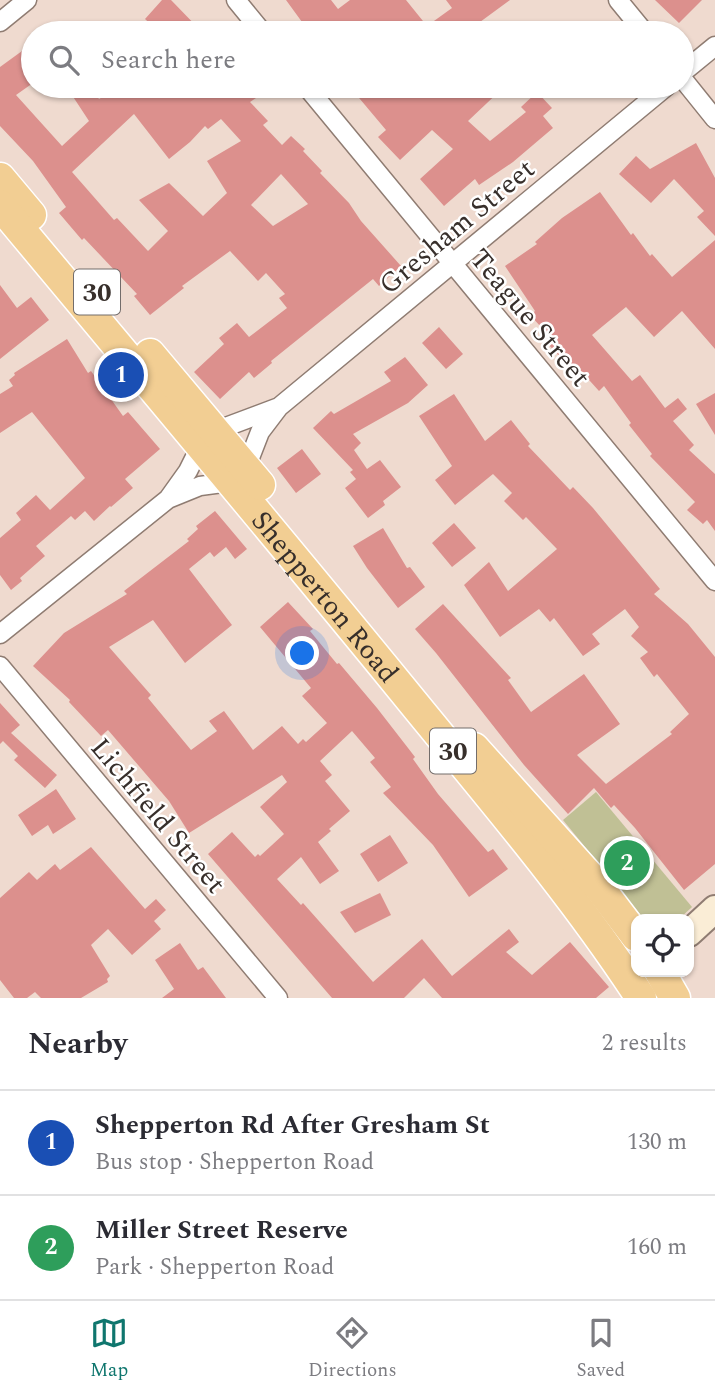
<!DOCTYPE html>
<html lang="en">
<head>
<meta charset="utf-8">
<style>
	body { margin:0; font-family:Spectral,serif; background:#f2f2f3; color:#2b2b33 }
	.controls { position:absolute; right:21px; bottom:21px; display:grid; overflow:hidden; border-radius:14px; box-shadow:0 2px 5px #0004 }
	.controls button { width:63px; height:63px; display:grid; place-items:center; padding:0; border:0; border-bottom:2px solid #e1e1e2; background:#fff; color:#2b2b33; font:35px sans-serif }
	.you { position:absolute; left:303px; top:654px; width:24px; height:24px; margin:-18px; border:5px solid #fff; border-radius:50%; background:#1a73e8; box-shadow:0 0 0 10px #1a73e833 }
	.badge { display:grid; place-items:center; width:46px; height:46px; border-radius:50%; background:#0f766e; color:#fff; font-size:23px; font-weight:700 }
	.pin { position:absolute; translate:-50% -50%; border:4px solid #fff; box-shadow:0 2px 7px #0006 }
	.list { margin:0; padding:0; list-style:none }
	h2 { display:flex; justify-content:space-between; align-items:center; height:91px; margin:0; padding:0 28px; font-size:30px }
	h2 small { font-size:23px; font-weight:400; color:#7c7c81 }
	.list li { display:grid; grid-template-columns:46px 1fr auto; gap:21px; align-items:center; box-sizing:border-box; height:105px; padding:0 28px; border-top:2px solid #e1e1e2 }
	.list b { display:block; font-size:26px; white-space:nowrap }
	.list p { margin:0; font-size:23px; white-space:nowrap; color:#7c7c81 }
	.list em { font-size:23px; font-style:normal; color:#7c7c81 }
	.icon { flex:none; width:38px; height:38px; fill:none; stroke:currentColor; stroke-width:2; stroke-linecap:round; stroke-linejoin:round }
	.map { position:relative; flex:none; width:715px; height:998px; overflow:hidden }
	.search { position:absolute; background:#fff; box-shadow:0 2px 5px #0004; left:21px; right:21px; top:21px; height:77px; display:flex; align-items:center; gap:18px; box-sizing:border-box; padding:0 24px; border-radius:38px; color:#7c7c81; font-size:26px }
	.sheet { height:301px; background:#fff }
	nav { display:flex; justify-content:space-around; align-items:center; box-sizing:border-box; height:98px; border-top:2px solid #e1e1e2; background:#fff; font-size:19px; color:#7c7c81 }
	nav a { display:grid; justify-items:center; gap:4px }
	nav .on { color:#0f766e }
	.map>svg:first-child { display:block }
	.park { fill:#c0c095 }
	.building { fill:#dc908d; fill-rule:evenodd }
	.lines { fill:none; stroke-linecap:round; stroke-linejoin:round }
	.minor-casing { stroke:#8f7c72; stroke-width:21 }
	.secondary-casing { stroke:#8f7c72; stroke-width:30 }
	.trunk-casing { stroke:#fff; stroke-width:33 }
	.minor { stroke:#fff; stroke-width:18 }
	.secondary { stroke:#faedd6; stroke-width:26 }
	.trunk { stroke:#f2ce93; stroke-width:30 }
	.labels { text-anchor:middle; stroke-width:5; stroke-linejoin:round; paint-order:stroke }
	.shield { fill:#fff; stroke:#736d6b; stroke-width:2 }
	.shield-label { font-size:26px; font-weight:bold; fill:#372f2b }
	.street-label { font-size:28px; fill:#372f2b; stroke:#fff }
</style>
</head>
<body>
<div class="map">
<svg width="715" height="998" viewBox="0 0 715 998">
	<rect width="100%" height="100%" fill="#efdacf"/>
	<path class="park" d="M596 792 692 907 679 919H644L563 820Z"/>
	<path class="building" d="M162 0H171L203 33H160L145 19Z
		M286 0H331L338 9 350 0H406L427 26 452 8 446 0H510L465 33H310Z
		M655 0H702L679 23Z
		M33 43V83L16 95 62 146 89 121 66 86H90L99 99 122 86H247L256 98 250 102 268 121 263 125 282 145 291 136 305 149 303 151 322 171 320 173 349 203 361 221 401 266 379 286 373 279 271 361 272 363 254 378 249 372 220 399 194 372 224 344 219 338 237 323 249 337 287 308 279 298 285 294 266 273 258 281 230 251 182 286 184 288 150 315 134 296 137 294 84 238 82 240 59 213 66 207 33 161 0 126V67ZM134 114 169 159 190 142 205 126 208 129 221 119 241 141 207 161 227 193 203 216 169 183 139 200 168 231 148 251 117 218 114 220 72 172ZM281 174 308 204 273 226 251 205Z
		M349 86H505L468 121 490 141 526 112 521 107 537 92 552 108 543 116 553 128 513 162 479 185 475 179 444 206 420 179 453 149 432 130 400 160 378 137 386 130Z
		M696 143 715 178V236L697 217 704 211 674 179 651 203 619 174 636 156 650 169Z
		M600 192 631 235 633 233 650 256 652 254 672 277 715 240V349L682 311 654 337 626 307 592 335 632 381 640 375 665 408 678 398 687 409 673 421 694 445 689 450 715 474V531L707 520 703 524 687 510 695 502 650 456 652 454 629 425 631 423 604 386 599 391 581 371 576 374 547 343 552 339 530 315 535 311 505 266 537 244 535 242 562 218Z
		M0 285 17 308 31 297 49 320 0 359Z
		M439 327 463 354 446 369 422 343Z
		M67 339 88 373 91 371 123 416 128 412 160 449 125 479 133 488 111 507 110 506 94 521 85 511 75 520 71 516 36 546 45 556 20 578 22 581 11 590 0 575V538L21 520 16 513 36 495 50 510 85 478 32 412 0 433V394L13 386 9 380 15 375 14 373Z
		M405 357 428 385 408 403 353 434 361 443 354 450 367 469 380 460 401 487 383 501 385 505 368 518 345 488 356 479 350 472 353 470 313 428 331 411 334 414 391 381 384 372Z
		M715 393V435L696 404Z
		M454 394 485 441 511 420 530 444 528 446 570 490 573 487 593 508 645 571 660 589 654 594 688 624 715 657V864L684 890 635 828 614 805 611 808 594 788 568 814 524 765 436 653 415 629 443 604 511 678 508 680 531 712 584 674 620 724 577 755 606 784 672 734 670 732 689 714 657 674 654 677 640 658 648 652 631 636 639 627 625 609 592 634 600 644 583 656 554 618 550 622 539 609 500 637 464 585 489 562 508 591 557 549 526 517 523 520 504 501 512 493 493 474 455 505 435 480 452 466 419 416Z
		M302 449 321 474 296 493 277 468Z
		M215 511 247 549 235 559 226 547 214 557 210 552 189 569 232 625 185 663 153 620 109 647 151 695 148 698 191 750 217 731 209 721 224 711 253 750 282 726 298 744 303 739 306 742 327 723 302 696 311 688 260 627 288 602 313 629 310 631 337 664 339 663 377 708 415 757 413 759 438 794 488 852 493 849 508 869 469 897 433 845 383 793 391 787 370 762 375 758 352 731 320 761 332 775 325 781 350 811 329 829 331 831 318 842 339 871 320 884 301 857 277 879 301 905 303 903 373 982 422 939 452 976 509 929 519 942 506 952 532 975 570 942 609 987 596 998H442L424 978 404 998H332L208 854 232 832 255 857 258 854 260 856 284 834 260 807 287 782 282 775 189 833 169 801 108 730 101 736 69 702 70 700 33 666 64 633 127 594 124 591 189 541 187 539 198 529 196 526Z
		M454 523 476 548 452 567 432 543Z
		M383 528 407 568 410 567 425 587 398 608 367 568 353 546Z
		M0 703 20 725 11 733 57 775 45 788 14 760 18 756 3 741 0 744Z
		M56 789 76 819 53 834 48 825 32 836 18 815Z
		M390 835 408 863 378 882 360 854Z
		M91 847 145 909 156 899 166 910 154 921 161 929 132 955 108 929 91 945 110 976 107 979 108 982 81 998H41L35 992 27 998H14L0 980V898L29 872 37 880 55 864 60 870Z
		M380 893 391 915 355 933 340 912Z
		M180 943 198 970 203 967 226 998H162L174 989 155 960Z"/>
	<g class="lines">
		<defs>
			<path id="minor" d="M236 0 263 33
				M618 0 645 33
				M0 22 27 0
				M682 73 715 46
				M682 78 715 119
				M306 86 715 581
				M215 431 279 407
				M246 468 260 432 279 407 667 86
				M168 499 200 486 230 482
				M0 634 168 499 188 471 200 447
				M0 666 278 998"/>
			<path id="secondary" d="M689 933 715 909"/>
			<g id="trunk">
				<path d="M0 178 31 215"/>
				<path id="s1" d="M0 205C134 366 269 526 402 689 484 790 570 889 641 998"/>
				<path d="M150 354 260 485"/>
				<path d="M474 748 598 886 636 936"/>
				<path d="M660 972 675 998"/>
			</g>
		</defs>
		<use href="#minor" class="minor-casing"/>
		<use href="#secondary" class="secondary-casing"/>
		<use href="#trunk" class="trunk-casing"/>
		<use href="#minor" class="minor"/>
		<use href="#secondary" class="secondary"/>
		<use href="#trunk" class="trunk"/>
	</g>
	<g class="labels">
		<g class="shield">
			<rect x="74" y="269.5" width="46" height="45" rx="5"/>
			<rect x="430" y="728.5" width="46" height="45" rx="5"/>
		</g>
		<g class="shield-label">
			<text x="97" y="301">30</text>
			<text x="453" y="760">30</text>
		</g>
		<g class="street-label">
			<text transform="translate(456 226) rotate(-40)" y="10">Gresham Street</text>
			<text transform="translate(531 317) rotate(50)" y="10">Teague Street</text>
			<text dy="10" stroke="none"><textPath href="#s1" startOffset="509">Shepperton Road</textPath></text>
			<text transform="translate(159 815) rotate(50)" y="10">Lichfield Street</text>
		</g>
	</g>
</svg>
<div class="controls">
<button><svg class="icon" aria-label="locate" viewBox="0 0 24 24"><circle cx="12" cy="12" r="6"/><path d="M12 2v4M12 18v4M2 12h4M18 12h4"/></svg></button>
</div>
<div class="you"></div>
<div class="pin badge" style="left:121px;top:375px;background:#1a4fb4">1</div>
<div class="pin badge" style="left:627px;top:863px;background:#2e9e5b">2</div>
<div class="search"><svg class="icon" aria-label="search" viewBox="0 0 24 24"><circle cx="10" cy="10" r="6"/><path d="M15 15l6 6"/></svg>Search here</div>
</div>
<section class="sheet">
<h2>Nearby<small>2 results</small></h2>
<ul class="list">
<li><span class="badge" style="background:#1a4fb4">1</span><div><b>Shepperton Rd After Gresham St</b><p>Bus stop · Shepperton Road</p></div><em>130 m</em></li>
<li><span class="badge" style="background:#2e9e5b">2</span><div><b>Miller Street Reserve</b><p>Park · Shepperton Road</p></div><em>160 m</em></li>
</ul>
</section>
<nav>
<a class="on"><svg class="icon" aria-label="map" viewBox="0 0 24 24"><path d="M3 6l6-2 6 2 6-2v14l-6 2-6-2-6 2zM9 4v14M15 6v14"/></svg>Map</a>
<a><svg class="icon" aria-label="directions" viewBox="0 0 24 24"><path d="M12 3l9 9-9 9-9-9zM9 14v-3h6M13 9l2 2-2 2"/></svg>Directions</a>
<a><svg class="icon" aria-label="saved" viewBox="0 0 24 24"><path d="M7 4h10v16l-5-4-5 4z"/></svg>Saved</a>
</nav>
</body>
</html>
